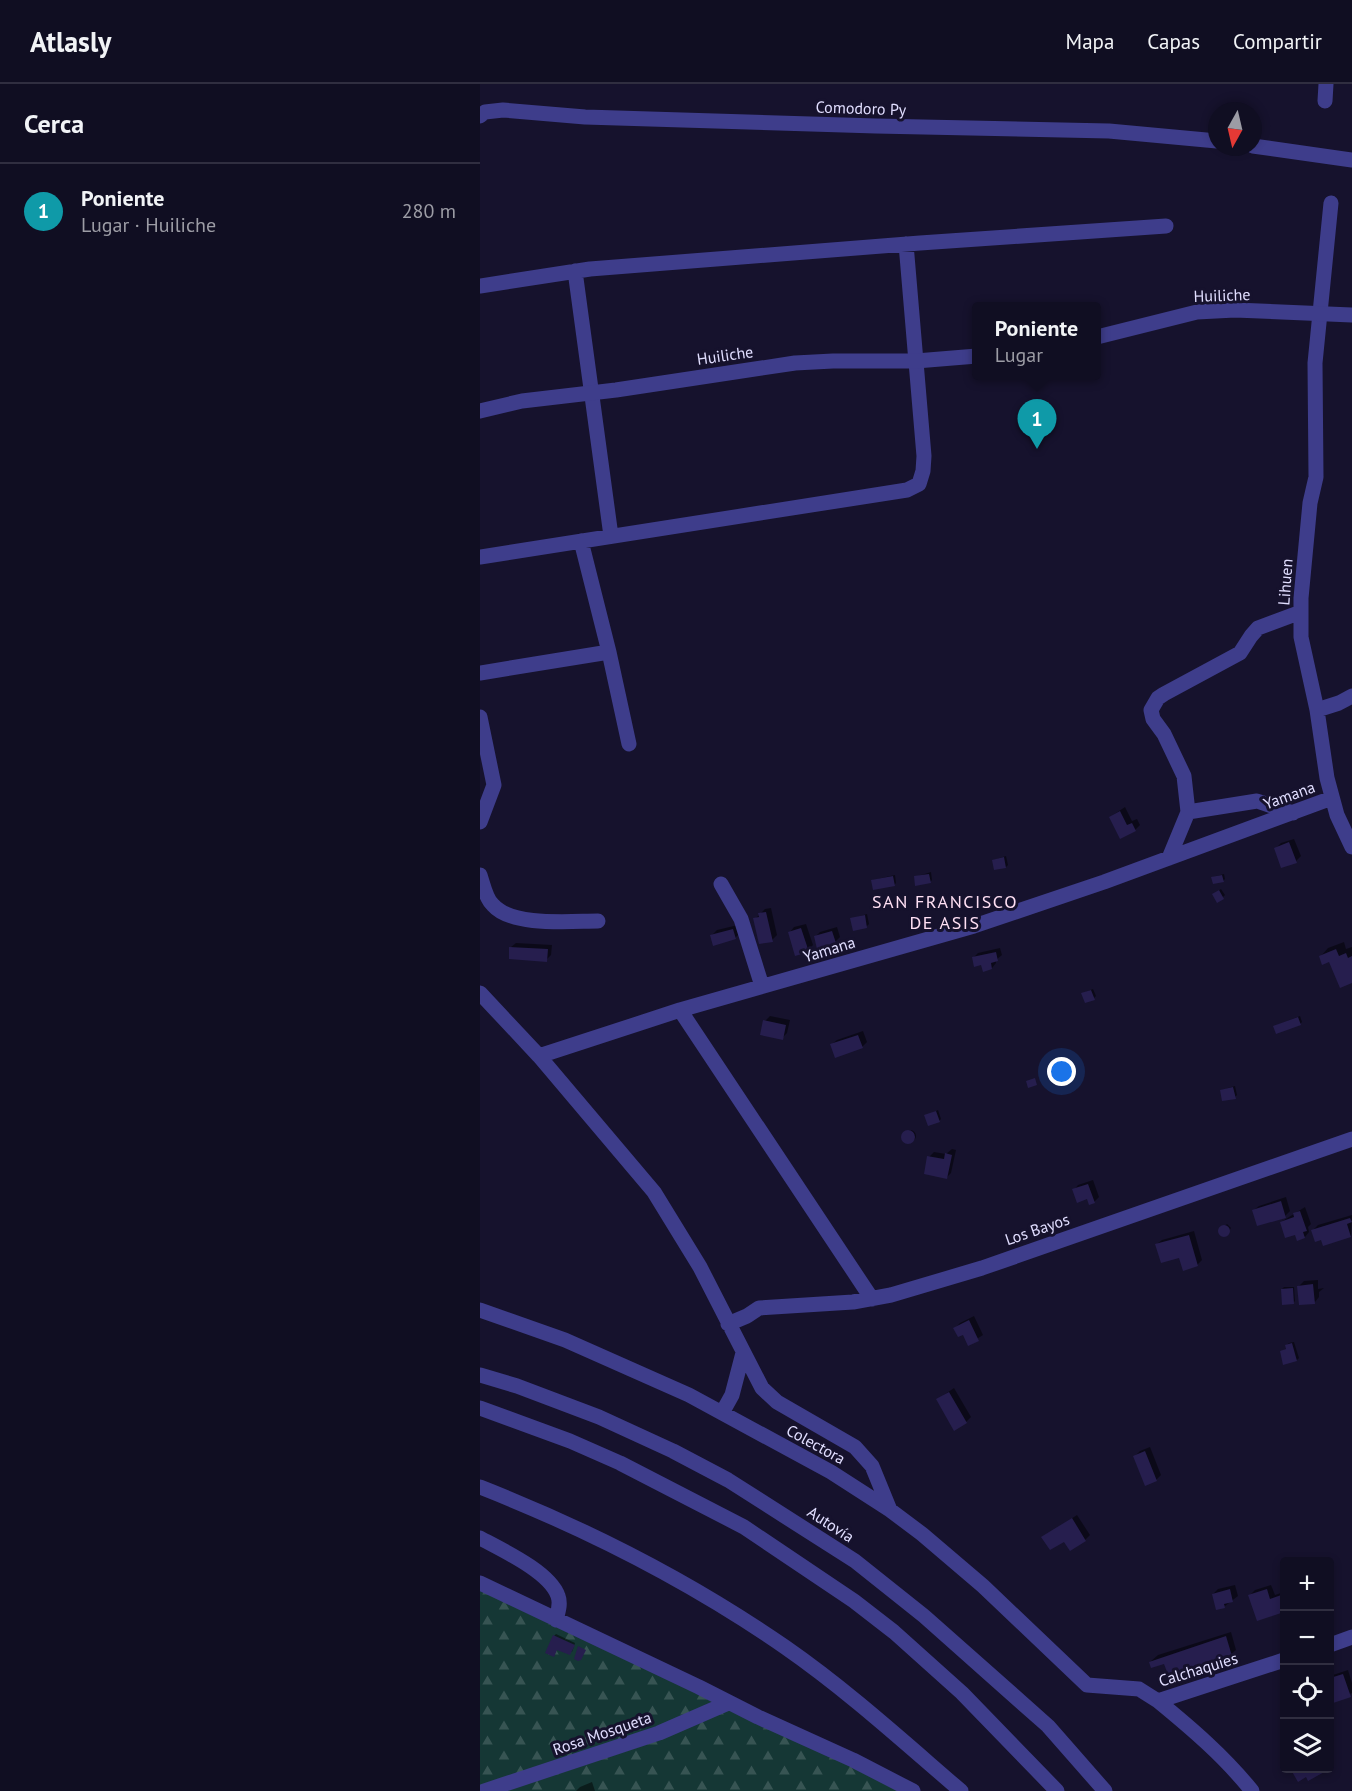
<!DOCTYPE html>
<html lang="es">
<head>
<meta charset="utf-8">
<style>
	body { margin:0; font-family:"PT Sans",sans-serif; background:#1e1c2f; color:#f1f3f6 }
	.controls { position:absolute; right:18px; bottom:18px; display:grid; overflow:hidden; border-radius:6px; box-shadow:0 3px 9px #0003 }
	.controls button { width:54px; height:54px; display:grid; place-items:center; padding:0; border:0; border-bottom:2px solid #302e40; background:#100e22; color:#f1f3f6; font:30px sans-serif }
	.compass { position:absolute; left:728px; top:18px; width:54px; height:54px; border-radius:50%; background:#100e22; box-shadow:0 3px 9px #0003; rotate:188deg }
	.you { position:absolute; left:582px; top:988px; width:21px; height:21px; margin:-15px; border:4px solid #fff; border-radius:50%; background:#1a73e8; box-shadow:0 0 0 9px #1a73e833 }
	.badge { display:grid; place-items:center; width:39px; height:39px; border-radius:50%; background:#0aecfe; color:#fff; font-size:20px; font-weight:700 }
	.pin { position:absolute; translate:-50% -50px; filter:drop-shadow(0 2px 3px #0008) }
	.pin::after { content:''; position:absolute; top:32px; width:21px; height:18px; background:inherit; clip-path:polygon(0 0,100% 0,50% 100%) }
	.popup { position:absolute; left:492px; top:218px; width:129px; height:78px; box-sizing:border-box; display:grid; place-content:center; border-radius:6px; background:#100e22; filter:drop-shadow(0 2px 4px #0005); font-size:20px; white-space:nowrap; color:#9c9ca5 }
	.popup b { font-size:22px; color:#f1f3f6 }
	.popup::after { content:''; position:absolute; left:50%; top:100%; margin-left:-12px; border:12px solid transparent; border-top-color:#100e22 }
	.list { margin:0; padding:0; list-style:none }
	h2 { display:flex; justify-content:space-between; align-items:center; height:78px; margin:0; padding:0 24px; font-size:26px }
	h2 small { font-size:20px; font-weight:400; color:#9c9ca5 }
	.list li { display:grid; grid-template-columns:39px 1fr auto; gap:18px; align-items:center; box-sizing:border-box; height:96px; padding:0 24px; border-top:2px solid #302e40 }
	.list b { display:block; font-size:22px; white-space:nowrap }
	.list p { margin:0; font-size:20px; white-space:nowrap; color:#9c9ca5 }
	.list em { font-size:20px; font-style:normal; color:#9c9ca5 }
	.icon { flex:none; width:33px; height:33px; fill:none; stroke:currentColor; stroke-width:2; stroke-linecap:round; stroke-linejoin:round }
	.map { position:relative; flex:none; width:872px; height:1707px; overflow:hidden }
	header { display:flex; align-items:center; gap:36px; box-sizing:border-box; height:84px; padding:0 30px; background:#100e22; border-bottom:2px solid #302e40 }
	header strong { font-size:28px }
	nav { display:flex; gap:33px; margin-inline-start:auto; font-size:21px }
	main { display:flex }
	aside { flex:1; background:#100e22 }
	.map>svg:first-child { display:block }
	.forest { fill:url(#forest-firs) }
	.shadow { fill:#0007 }
	.building { fill:#261e4e }
	.lines { fill:none; stroke-linecap:round; stroke-linejoin:round }
	.minor { stroke:#3e3d8b; stroke-width:15 }
	.tertiary { stroke:#3e3d8b; stroke-width:15 }
	.labels { text-anchor:middle; stroke-width:6; stroke-linejoin:round; paint-order:stroke }
	.street-label { font-size:16px; fill:#e1deff; stroke:#16122d }
	.neighbourhood-label { font-size:18px; letter-spacing:1.5px; fill:#ffe0f4; stroke:#16122d }
</style>
</head>
<body>
<header>
<strong>Atlasly</strong>
<nav><a>Mapa</a><a>Capas</a><a>Compartir</a></nav>
</header>
<main>
<aside>
<h2>Cerca<small></small></h2>
<ul class="list">
<li><span class="badge" style="background:#0f9aa8">1</span><div><b>Poniente</b><p>Lugar · Huiliche</p></div><em>280 m</em></li>
</ul>
</aside>
<div class="map">
<svg width="872" height="1707" viewBox="0 0 872 1707">
	<defs>
		<pattern id="forest-firs" width="22" height="20" patternUnits="userSpaceOnUse" patternTransform="scale(1.5)"><rect width="22" height="20" fill="#153735"/><path d="M5 1l3.5 6h-7zM16 11l3.5 6h-7z" fill="#375453"/></pattern>
	</defs>
	<rect width="100%" height="100%" fill="#16122d"/>
	<path class="forest" d="M0 1499 433 1707H0Z"/>
	<path class="shadow" d="M645 723 652 737 657 735 660 741 655 746 630 733Z
		M814 755 821 772 816 777 796 764 801 759Z
		M526 772 528 781 526 783 514 776Z
		M451 788 452 796 450 798 435 793Z
		M744 790 745 795 743 797 733 793Z
		M415 791 416 799 414 801 393 796Z
		M741 805 745 811 743 813 733 810Z
		M291 824 297 851 292 856 275 835 285 825Z
		M387 830 389 840 387 842 371 835Z
		M326 840 333 861 328 866 310 848 314 843Z
		M258 841 260 849 255 854 232 851 237 846Z
		M357 843 360 853 355 858 335 853 340 848Z
		M864 858 866 865 872 863V897L850 876 841 872 848 864Z
		M36 859 72 861 71 871 66 876 31 863Z
		M520 864 522 871 516 876V879L512 884 493 874 498 869Z
		M613 905 616 912 614 914 603 909Z
		M290 932 310 936 307 949 302 954 285 937Z
		M820 932 822 938 820 940 797 941Z
		M383 947 387 958 382 963 352 960 357 956Z
		M755 1002 757 1011 755 1013 742 1006Z
		M458 1026 461 1035 459 1037 446 1032Z
		M424 1052a6 6 0 1 1 12 0a6 6 0 1 1-12 0Z
		M472 1065 476 1066 471 1089 466 1094 449 1073 454 1068 466 1070Z
		M613 1096 619 1113 614 1118 594 1106 598 1101Z
		M806 1113 810 1127 805 1132 774 1126 779 1122Z
		M825 1123 831 1140 828 1143 829 1148 825 1153 816 1149 801 1138Z
		M872 1131 871 1152 842 1154 833 1146 838 1141Z
		M747 1140 751 1144 747 1150 743 1151 740 1146Z
		M714 1147 722 1176 717 1181 677 1160 682 1156Z
		M838 1196V1205L844 1204 839 1208V1213L835 1218 819 1202 824 1197Z
		M804 1203H814L815 1217 813 1219 802 1205Z
		M494 1232 503 1251 489 1260 483 1249 475 1244 480 1239Z
		M814 1258 819 1274 817 1276 801 1268 807 1264V1261L809 1259Z
		M474 1304 491 1333 486 1338 458 1315Z
		M670 1363 681 1391 676 1396 655 1372 660 1367Z
		M597 1431 610 1451 605 1456 563 1453Z
		M755 1501 758 1512 745 1522 733 1510 738 1505Z
		M791 1501 795 1511 804 1508V1526L778 1535 770 1511 775 1506Z
		M751 1548 756 1566 751 1570 670 1578 678 1571Z
		M76 1550 95 1559 92 1568 78 1564 74 1552Z
		M868 1586 872 1599V1609L850 1618V1592Z
		M112 1698 115 1707H96L100 1703Z"/>
	<path class="building" d="M640 727 647 741 652 739 656 747 640 755 629 733Z
		M809 758 817 779 801 784 794 764Z
		M524 773 526 784 514 786 512 776Z
		M449 790 451 799 435 802 434 792Z
		M742 791 744 798 733 800 731 793Z
		M413 792 415 802 393 806 391 796Z
		M739 806 744 815 737 819 732 810Z
		M286 828 293 858 279 860 273 834 279 833 278 829Z
		M385 831 387 844 373 847 370 834Z
		M321 844 329 868 315 872 308 848Z
		M253 845 256 855 233 862 230 851Z
		M352 847 356 859 337 865 334 852Z
		M29 863 68 865 67 878 29 875Z
		M856 865 859 872 866 869 868 874 872 872V899L860 904 849 878 842 881 839 872Z
		M516 868 518 877 511 879 512 885 503 888 501 881 494 883 492 873Z
		M611 906 615 916 605 919 601 909Z
		M818 933 821 941 796 950 793 942Z
		M283 936 306 941 303 956 280 951Z
		M378 951 383 964 355 974 350 960Z
		M555 994 557 1001 548 1004 546 997Z
		M753 1003 756 1015 742 1017 740 1006Z
		M456 1027 460 1038 448 1042 444 1031Z
		M421 1053a7 7 0 1 1 14 0a7 7 0 1 1-14 0Z
		M465 1069 472 1071 467 1095 444 1090 447 1072 464 1075Z
		M608 1100 615 1119 609 1121 607 1115 597 1119 592 1105Z
		M801 1117 806 1134 777 1142 772 1126Z
		M820 1127 827 1147 823 1148 825 1154 817 1157 815 1151 805 1154 800 1138 814 1133 813 1129Z
		M870 1134 872 1138 867 1140 871 1153 843 1162 841 1156 835 1158 831 1146Z
		M738 1147a6 6 0 1 1 12 0a6 6 0 1 1-12 0Z
		M709 1151 718 1182 703 1187 699 1174 681 1179 675 1160Z
		M833 1200 835 1220 819 1221 817 1202Z
		M813 1204 814 1220 802 1221 801 1205Z
		M489 1236 499 1257 488 1262 483 1251 478 1253 473 1244Z
		M812 1259 817 1277 803 1281 800 1267 806 1265 805 1261Z
		M469 1308 487 1339 474 1347 456 1315Z
		M665 1367 677 1397 665 1402 653 1372Z
		M592 1434 606 1457 590 1467 584 1458 570 1466 561 1453Z
		M750 1505 753 1518 744 1520 745 1524 736 1526 732 1510Z
		M787 1505 790 1515 804 1510V1528L777 1537 768 1511Z
		M73 1551 95 1561 90 1571 77 1566 74 1573 65 1569Z
		M746 1552 752 1572 689 1593 684 1580 671 1584 669 1578Z
		M98 1562 106 1566 101 1576 98 1577 94 1575Z
		M863 1590 871 1613 850 1620V1594Z
		M810 1684H845L846 1687 828 1697 826 1693 818 1698Z"/>
	<g class="lines">
		<path class="minor" d="M845 17 846 0
			M0 32 5 28 23 26 105 33 396 42 629 47 737 57
			M773 62 872 76
			M851 119 835 279 836 393 830 419 821 514V553L837 626 847 694 857 731 872 763
			M95 187 131 452
			M0 202 110 185 440 159 686 142
			M101 457 129 568 149 660
			M0 473 427 406 439 400 443 387 444 372 426 160
			M0 589 129 568
			M837 626 859 619 872 612
			M0 633 14 701 0 738
			M708 728 777 717 813 729
			M689 774 708 728 704 692 684 650 673 635 671 626 678 614 684 610 760 569 771 552 778 544 821 528
			M0 791C3 800 6 815 13 821 32 843 91 837 118 837
			M241 800 261 835 282 902
			M0 909 59 972 174 1108 220 1183 282 1304 297 1318 375 1363 392 1382 410 1426
			M200 926 392 1215
			M59 972 200 926 494 842 624 798 852 714
			M0 1226 85 1256 209 1311 351 1388 410 1426 442 1450 503 1502 607 1601 659 1605 678 1617 804 1576
			M248 1240 267 1232 279 1224 373 1218 411 1211 502 1184 872 1055
			M242 1329 252 1311 263 1269
			M0 1403C107 1445 211 1498 305 1563 367 1606 424 1658 481 1707
			M0 1454C22 1466 70 1488 78 1512 81 1520 78 1528 76 1536
			M0 1499 219 1603 278 1633 373 1676 433 1707
			M850 1561 872 1553
			M678 1617C711 1644 745 1673 772 1707
			M4 1707 179 1649 248 1619"/>
		<path class="tertiary" d="M617 253 717 228 755 226 872 231
			M0 327 42 317 136 306 315 279 353 277H436L497 272
			M0 1291 37 1302 119 1333 193 1367 248 1396 375 1477 444 1532 568 1642 625 1707
			M0 1324 90 1357 140 1379 264 1443 374 1517 414 1548 482 1609 577 1707"/>
	</g>
	<g class="labels">
		<g class="street-label">
			<text transform="translate(381 24) rotate(2)" y="6">Comodoro Py</text>
			<text transform="translate(742 211) rotate(-2)" y="6">Huiliche</text>
			<text transform="translate(245 271) rotate(-8)" y="6">Huiliche</text>
			<text transform="translate(805 498) rotate(-86)" y="6">Lihuen</text>
			<text transform="translate(809 711) rotate(-20)" y="6">Yamana</text>
			<text transform="translate(349 865) rotate(-17)" y="6">Yamana</text>
			<text transform="translate(557 1145) rotate(-19)" y="6">Los Bayos</text>
			<text transform="translate(336 1360) rotate(29)" y="6">Colectora</text>
			<text transform="translate(351 1440) rotate(33)" y="6">Autovía</text>
			<text transform="translate(718 1585) rotate(-17)" y="6">Calchaquies</text>
			<text transform="translate(122 1649) rotate(-19)" y="6">Rosa Mosqueta</text>
		</g>
		<g class="neighbourhood-label">
			<text x="465" y="824">SAN FRANCISCO<tspan x="465" dy="21">DE ASIS</tspan></text>
		</g>
	</g>
</svg>
<div class="controls">
<button>+</button>
<button>−</button>
<button><svg class="icon" aria-label="locate" viewBox="0 0 24 24"><circle cx="12" cy="12" r="6"/><path d="M12 2v4M12 18v4M2 12h4M18 12h4"/></svg></button>
<button><svg class="icon" aria-label="layers" viewBox="0 0 24 24"><path d="M12 4l9 5-9 5-9-5zM3 14l9 5 9-5"/></svg></button>
</div>
<svg class="compass" viewBox="-18 -18 36 36"><path d="M0-13l5 13h-10z" fill="#e53935"/><path d="M0 13l5-13h-10z" fill="#9c9ca5"/></svg>
<div class="you"></div>
<div class="pin badge" style="left:557px;top:365px;background:#0f9aa8">1</div>
<div class="popup"><b>Poniente</b>Lugar</div>
</div>
</main>
</body>
</html>
